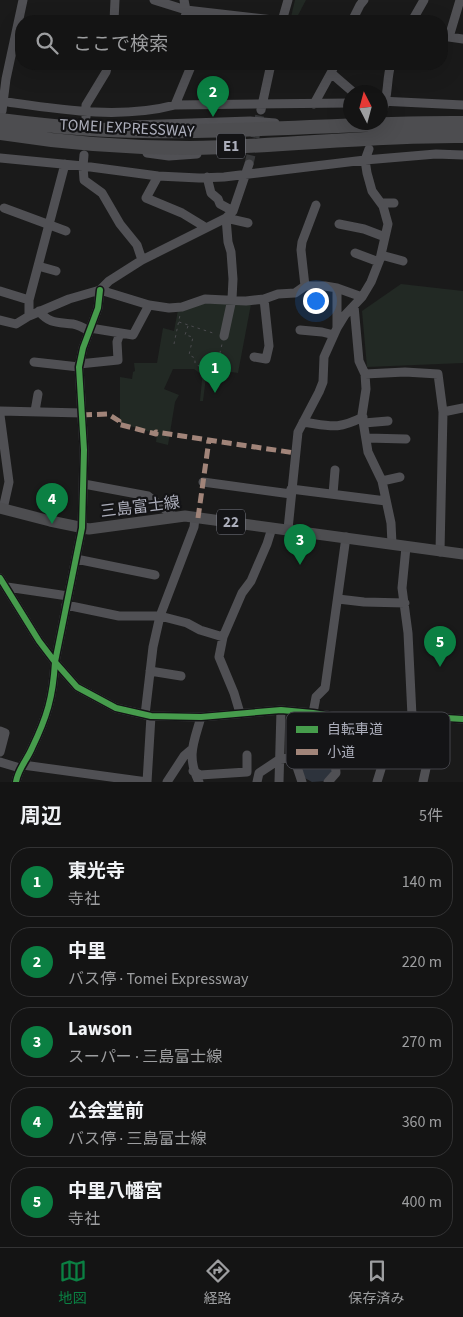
<!DOCTYPE html>
<html lang="ja">
<head>
<meta charset="utf-8">
<style>
	body { margin:0; font-family:"Source Sans 3","Noto Sans JP",sans-serif; background:#212122; color:#f1f3f6 }
	.compass { position:absolute; left:343px; top:85px; width:45px; height:45px; border-radius:50%; background:#141414; box-shadow:0 5px 20px #0002; rotate:354deg }
	.you { position:absolute; left:315px; top:300px; width:18px; height:18px; margin:-12px; border:4px solid #fff; border-radius:50%; background:#1a73e8; box-shadow:0 0 0 8px #1a73e833 }
	.badge { display:grid; place-items:center; width:32px; height:32px; border-radius:50%; background:#0b8043; color:#fff; font-size:16px; font-weight:700 }
	.pin { position:absolute; translate:-50% -41px; filter:drop-shadow(0 1px 2px #0008) }
	.pin::after { content:''; position:absolute; top:26px; width:18px; height:15px; background:inherit; clip-path:polygon(0 0,100% 0,50% 100%) }
	.list { margin:0; padding:0; list-style:none }
	h2 { display:flex; justify-content:space-between; align-items:center; height:65px; margin:0; padding:0 20px; font-size:21px }
	h2 small { font-size:16px; font-weight:400; color:#9d9ea0 }
	.list li { display:grid; grid-template-columns:32px 1fr auto; gap:15px; align-items:center; box-sizing:border-box; height:70px; margin:0 10px 10px; padding:0 10px; border:1px solid #333334; border-radius:20px }
	.list b { display:block; font-size:19px; white-space:nowrap }
	.list p { margin:0; font-size:16px; white-space:nowrap; color:#9d9ea0 }
	.list em { font-size:16px; font-style:normal; color:#9d9ea0 }
	.icon { flex:none; width:28px; height:28px; fill:none; stroke:currentColor; stroke-width:2; stroke-linecap:round; stroke-linejoin:round }
	.map { position:relative; flex:none; width:463px; height:782px; overflow:hidden }
	.search { position:absolute; background:#141414; box-shadow:0 5px 20px #0002; left:15px; right:15px; top:15px; height:55px; display:flex; align-items:center; gap:12px; box-sizing:border-box; padding:0 18px; border-radius:20px; color:#9d9ea0; font-size:19px }
	.sheet { height:465px; background:#141414 }
	nav { display:flex; justify-content:space-around; align-items:center; box-sizing:border-box; height:70px; border-top:1px solid #333334; background:#141414; font-size:14px; color:#9d9ea0 }
	nav a { display:grid; justify-items:center; gap:2px }
	nav .on { color:#0b8043 }
	.map>svg:first-child { display:block }
	.green { fill:#222924 }
	.water { fill:#2d333c }
	.lines { fill:none; stroke-linecap:round; stroke-linejoin:round }
	.minor-tunnel { stroke:#37383a; stroke-width:9; stroke-dasharray:9 4.5; stroke-linecap:butt }
	.path { stroke:#4b4b4f; stroke-width:1; stroke-dasharray:2.5 4; stroke-linecap:butt }
	.minor { stroke:#505054; stroke-width:9 }
	.major { stroke:#4d4d50; stroke-width:11 }
	.highway { stroke:#4d4d50; stroke-width:14 }
	.quiet { stroke:#a18479; stroke-width:5; stroke-dasharray:10 5; stroke-linecap:butt }
	.cycleway-casing { stroke:#141416; stroke-width:9 }
	.cycleway { stroke:#469c4c; stroke-width:6 }
	.labels { text-anchor:middle; stroke-width:4.5; stroke-linejoin:round; paint-order:stroke }
	.shield { fill:#141416; stroke:#7e808a; stroke-width:1 }
	.shield-label { font-size:15px; font-weight:bold; fill:#acaebb }
	.street-label { font-size:16px; fill:#acaebb; stroke:#141416 }
	.key { fill:#141416; stroke:#424248; stroke-width:1 }
	.key-label { font-size:14px; fill:#acaebb }
</style>
</head>
<body>
<div class="map">
<svg width="463" height="782" viewBox="0 0 463 782">
	<rect width="100%" height="100%" fill="#1a1a1a"/>
	<path class="green" d="M295 0H306L295 21H290Z
		M401 284 463 291V363L367 367 362 311Z
		M196 303 251 304 238 373 218 370 216 378 206 377 203 401H200L202 380 201 374 194 369H173L164 389 179 395 175 402 168 445 156 442 157 434 120 423V377L132 379 133 372 135 371 134 363H157L163 328 174 331 178 310Z"/>
	<path class="water" d="M323 762V766L333 764V770L326 781 312 782 303 777 299 765Z"/>
	<g class="lines">
		<path class="minor-tunnel" d="M249 164 261 110"/>
		<path class="path" d="M179 322 216 334
			M188 326 185 335 193 337 189 355 195 358V364L207 370
			M174 344 180 315
			M217 366 222 344"/>
		<path class="minor" d="M154 0 186 10 282 21
			M184 0 186 10 185 21
			M114 21 115 0
			M282 21 288 0
			M352 21 360 5 364 0
			M412 21 424 0
			M442 36 463 39
			M449 37 460 0
			M335 64 331 73 353 92
			M0 101C57 109 118 120 175 105L350 103
			M380 101 463 105
			M314 104 331 73
			M175 105 192 64
			M261 110 271 64
			M2 111 6 79 23 0
			M382 112C389 96 386 80 391 64
			M86 117V105L106 72 108 64
			M133 125 250 121 275 123
			M147 153 169 156 197 154
			M84 155 83 166 84 180 102 193 120 224 137 245 142 260
			M0 158 83 166 158 176 199 178 224 177 365 160 436 154 463 155
			M158 176 146 198 182 213 205 227
			M207 177 211 193 218 199 220 204 233 211
			M381 203H394
			M4 208 66 231
			M226 218 248 223
			M339 224 364 229 385 237
			M355 253 379 262
			M381 255 403 261
			M38 266 56 271
			M305 286 301 250 302 242 316 205
			M337 288V328
			M100 290 149 305 169 308 182 307 205 299 246 301 264 299 278 294 295 293 305 286H325L337 288 362 297
			M0 291 29 300
			M354 306 359 361 365 374 366 389 362 415 368 452 382 481 391 523 392 544
			M39 311C49 324 58 322 73 324 79 325 84 328 89 331
			M29 316V300L65 164
			M0 320 16 324 29 316 69 299 100 290 109 281 142 260 226 218 233 211 249 164
			M90 328 133 335 149 305
			M300 330 322 332 334 335
			M224 336 232 299 233 279 231 252 228 242 226 218
			M254 357 266 359 269 346 264 299
			M34 362 79 367
			M79 364 118 360 117 342 120 333
			M365 374 405 372 438 374 443 412 440 552
			M0 411 82 413
			M35 411 38 394
			M443 412 463 408
			M0 415 9 482 3 509
			M303 422C331 426 337 430 363 417
			M364 423 388 421
			M367 438 406 439
			M382 481 400 477
			M203 482 291 494
			M84 484 148 496 175 517
			M291 489 386 501
			M333 494 335 470
			M288 529 298 432 319 392 323 382 324 357 337 328 345 315 362 297 371 282 380 259 388 224 383 206 372 191 367 173 365 160 369 149
			M406 547 402 588 408 633 412 716
			M76 559 155 575
			M0 578 39 641 55 662 77 687 116 708 151 716 201 717 281 710 313 713 332 716H412L463 719
			M7 587 68 596
			M338 599 364 602 405 603
			M66 605 119 616H160L187 623 200 630 223 637
			M150 671 181 676
			M240 713 234 693 219 657 223 637 242 593 251 581 267 544 272 528
			M313 713 316 697 325 688 346 537
			M145 715 153 647 160 616 194 527 195 518
			M0 731 5 733 0 752
			M0 762 20 768
			M23 765 147 782
			M193 771 200 775 247 772V755
			M16 782C18 769 27 760 32 748 47 717 53 697 55 662L82 528 84 450 79 367 83 348 98 308 100 290
			M147 782 151 716
			M167 782 184 756 191 750
			M199 782C186 756 194 742 201 717
			M257 782 259 773 280 759 291 758 295 761 302 782
			M279 782 281 710
			M328 782 336 773 332 716
			M377 782 381 769
			M423 782 437 718"/>
		<path class="major" d="M0 508 50 521 89 529 185 516 463 554"/>
		<path class="highway" d="M0 120C48 126 95 131 144 131 250 133 357 122 463 123
			M0 133C63 143 125 148 189 148 281 147 371 135 463 136"/>
		<path class="quiet" d="M82 415 108 414 119 421 118 424 156 434V432L295 453
			M198 518 209 440"/>
		<defs>
			<path id="cycleway" d="M0 578 39 641 55 662 77 687 116 708 151 716 201 717 281 710 313 713 332 716H412L463 719
				M16 782C18 769 27 760 32 748 47 717 53 697 55 662L82 528 84 450 79 367 83 348 98 308 100 290"/>
		</defs>
		<use href="#cycleway" class="cycleway-casing"/>
		<use href="#cycleway" class="cycleway"/>
	</g>
	<g class="labels">
		<g class="shield">
			<rect x="217" y="133.5" width="28" height="25" rx="4"/>
			<rect x="217" y="509.5" width="28" height="25" rx="4"/>
		</g>
		<g class="shield-label">
			<text x="231" y="151">E1</text>
			<text x="231" y="527">22</text>
		</g>
		<g class="street-label">
			<text transform="translate(127 127) rotate(3)" y="6">TOMEI EXPRESSWAY</text>
			<text transform="translate(140 506) rotate(-7)" y="6">三島富士線</text>
		</g>
	</g>
	<rect x="286" y="712" width="164" height="57" rx="8" class="key"/>
	<rect x="296" y="726" width="22" height="7" fill="#469c4c"/>
	<rect x="296" y="749" width="22" height="6" fill="#a18479"/>
	<g class="key-label">
		<text x="327" y="734">自転車道</text>
		<text x="327" y="757">小道</text>
	</g>
</svg>
<svg class="compass" viewBox="-18 -18 36 36"><path d="M0-13l5 13h-10z" fill="#e53935"/><path d="M0 13l5-13h-10z" fill="#9d9ea0"/></svg>
<div class="you"></div>
<div class="pin badge" style="left:215px;top:393px">1</div>
<div class="pin badge" style="left:213px;top:117px">2</div>
<div class="pin badge" style="left:300px;top:565px">3</div>
<div class="pin badge" style="left:52px;top:524px">4</div>
<div class="pin badge" style="left:440px;top:667px">5</div>
<div class="search"><svg class="icon" aria-label="search" viewBox="0 0 24 24"><circle cx="10" cy="10" r="6"/><path d="M15 15l6 6"/></svg>ここで検索</div>
</div>
<section class="sheet">
<h2>周辺<small>5件</small></h2>
<ul class="list">
<li><span class="badge">1</span><div><b>東光寺</b><p>寺社</p></div><em>140 m</em></li>
<li><span class="badge">2</span><div><b>中里</b><p>バス停 · Tomei Expressway</p></div><em>220 m</em></li>
<li><span class="badge">3</span><div><b>Lawson</b><p>スーパー · 三島富士線</p></div><em>270 m</em></li>
<li><span class="badge">4</span><div><b>公会堂前</b><p>バス停 · 三島富士線</p></div><em>360 m</em></li>
<li><span class="badge">5</span><div><b>中里八幡宮</b><p>寺社</p></div><em>400 m</em></li>
</ul>
</section>
<nav>
<a class="on"><svg class="icon" aria-label="map" viewBox="0 0 24 24"><path d="M3 6l6-2 6 2 6-2v14l-6 2-6-2-6 2zM9 4v14M15 6v14"/></svg>地図</a>
<a><svg class="icon" aria-label="directions" viewBox="0 0 24 24"><path d="M12 3l9 9-9 9-9-9zM9 14v-3h6M13 9l2 2-2 2"/></svg>経路</a>
<a><svg class="icon" aria-label="saved" viewBox="0 0 24 24"><path d="M7 4h10v16l-5-4-5 4z"/></svg>保存済み</a>
</nav>
</body>
</html>
